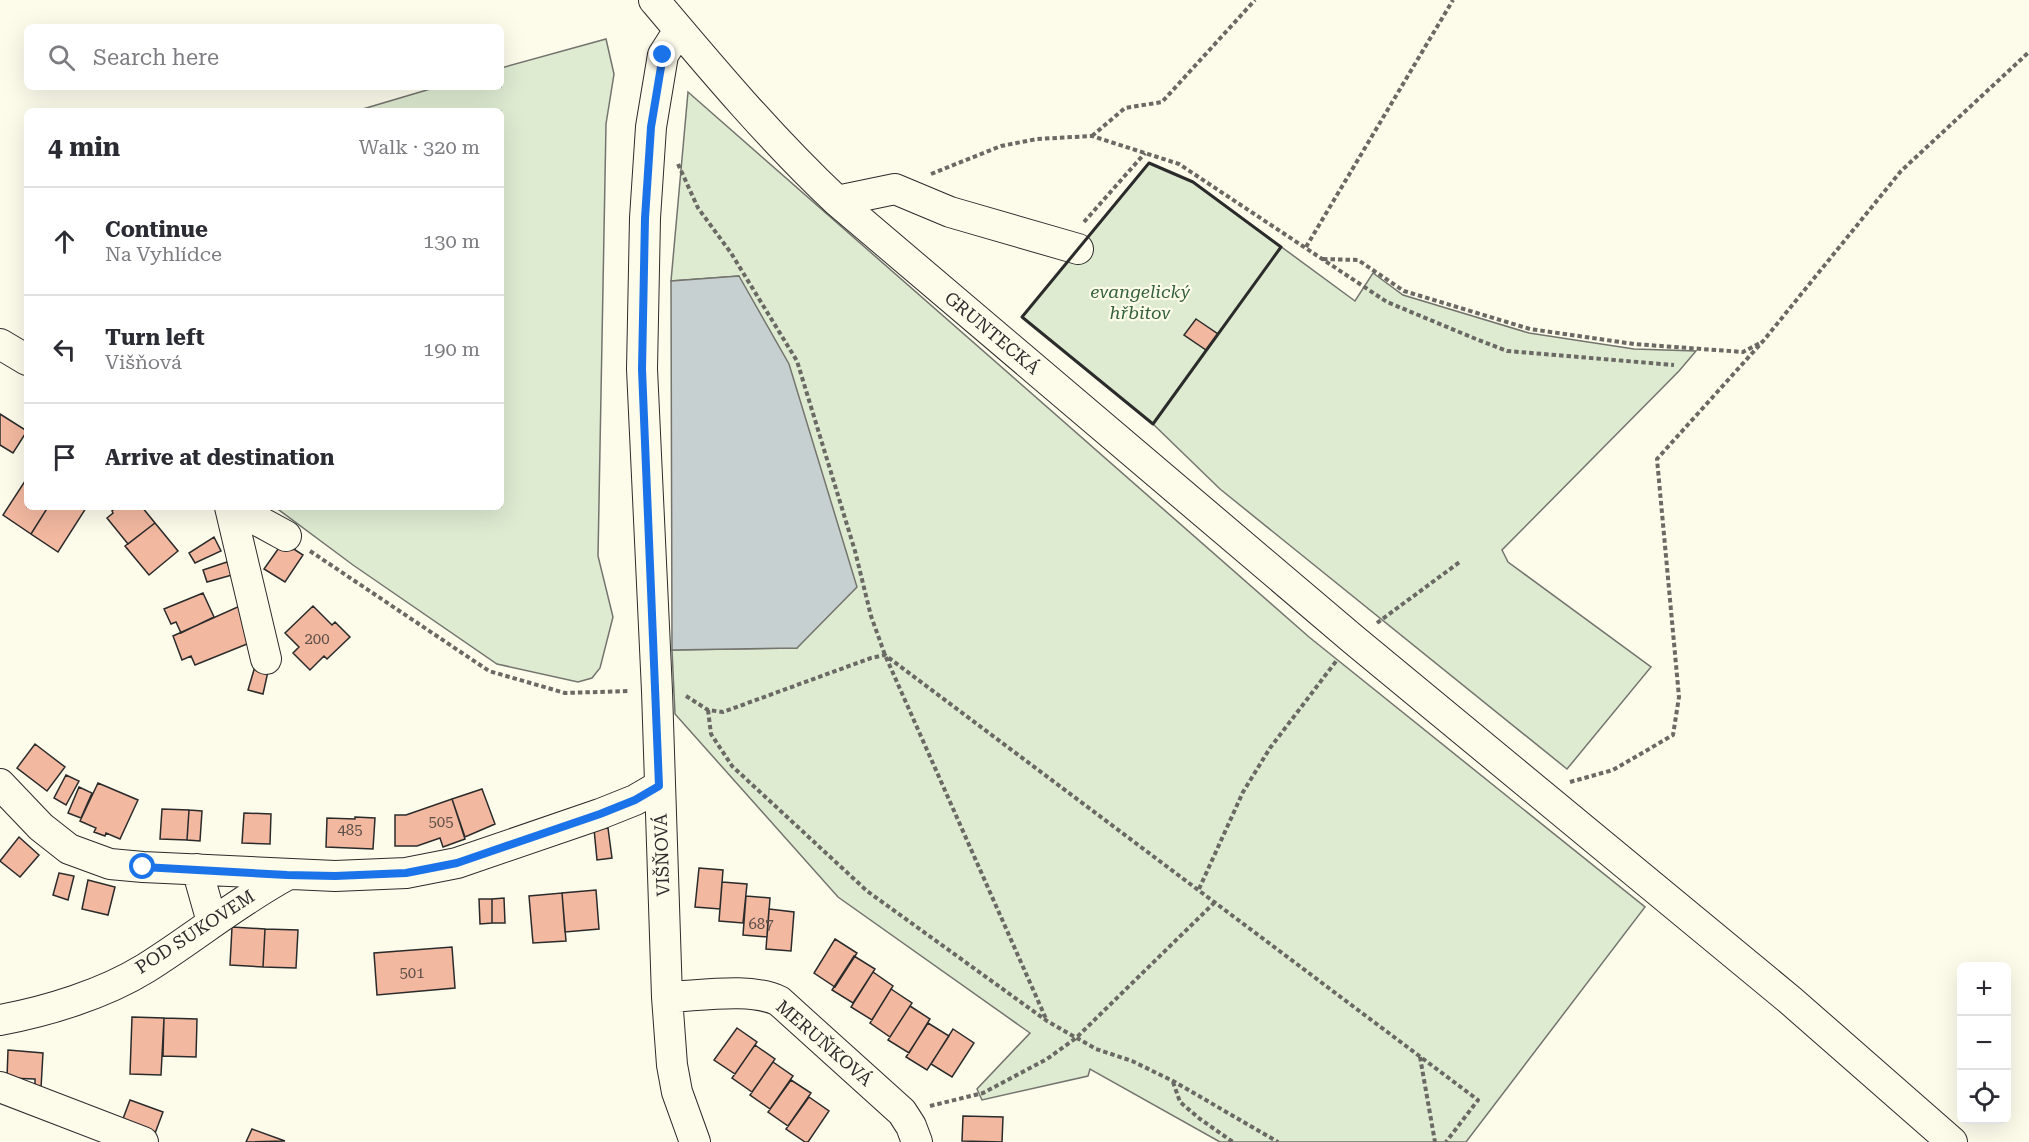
<!DOCTYPE html>
<html lang="en">
<head>
<meta charset="utf-8">
<style>
	body { margin:0; font-family:"Roboto Serif",serif; background:#f2f2f3; color:#2b2b33 }
	.controls { position:absolute; right:18px; bottom:18px; display:grid; overflow:hidden; border-radius:9px; box-shadow:0 6px 24px #0002 }
	.controls button { width:54px; height:54px; display:grid; place-items:center; padding:0; border:0; border-bottom:2px solid #e1e1e2; background:#fff; color:#2b2b33; font:30px sans-serif }
	.stop { position:absolute; width:18px; height:18px; margin:-14px; border:4px solid #1a73e8; border-radius:50%; background:#fff }
	.stop.end { background:#1a73e8; border-color:#fff; box-shadow:0 2px 6px #0008 }
	.list { margin:0; padding:0; list-style:none }
	h2 { display:flex; justify-content:space-between; align-items:center; height:78px; margin:0; padding:0 24px; font-size:26px }
	h2 small { font-size:20px; font-weight:400; color:#7c7c81 }
	.list li { display:grid; grid-template-columns:39px 1fr auto; gap:18px; align-items:center; box-sizing:border-box; height:108px; padding:0 24px; border-top:2px solid #e1e1e2 }
	.list b { display:block; font-size:22px; white-space:nowrap }
	.list p { margin:0; font-size:20px; white-space:nowrap; color:#7c7c81 }
	.list em { font-size:20px; font-style:normal; color:#7c7c81 }
	.icon { flex:none; width:33px; height:33px; fill:none; stroke:currentColor; stroke-width:2; stroke-linecap:round; stroke-linejoin:round }
	.map { position:relative; flex:none; width:2029px; height:1142px; overflow:hidden }
	.search { position:absolute; background:#fff; box-shadow:0 6px 24px #0002; left:24px; top:24px; width:480px; height:66px; display:flex; align-items:center; gap:15px; box-sizing:border-box; padding:0 21px; border-radius:9px; color:#7c7c81; font-size:22px }
	.panel { position:absolute; background:#fff; box-shadow:0 6px 24px #0002; left:24px; top:108px; width:480px; height:402px; border-radius:9px }
	.map>svg:first-child { display:block }
	.green { fill:#deebd1; stroke:#74746e; stroke-width:1.5 }
	.water { fill:#c7d0d0; stroke:#74746e; stroke-width:1.5 }
	.building { fill:#f2b8a0; stroke:#2b2b2b; stroke-width:1.5 }
	.lines { fill:none; stroke-linecap:round; stroke-linejoin:round }
	.minor-casing { stroke:#2b2b2b; stroke-width:32 }
	.path { stroke:#6a6964; stroke-width:4; stroke-dasharray:4.5 3; stroke-linecap:butt }
	.minor { stroke:#fdfbea; stroke-width:30 }
	.wall { stroke:#2b2b2b; stroke-width:3 }
	.route { stroke:#1a73e8; stroke-width:8 }
	.labels { text-anchor:middle; stroke-width:4.5; stroke-linejoin:round; paint-order:stroke }
	.number-label { font-size:15px; fill:#5d4e48 }
	.park-label { font-size:18px; font-style:italic; fill:#34623c; stroke:#fdfbea }
	.street-label { font-size:18px; fill:#2b2b2b; stroke:#fdfbea }
</style>
</head>
<body>
<div class="map">
<svg width="2029" height="1142" viewBox="0 0 2029 1142">
	<rect width="100%" height="100%" fill="#fdfbea"/>
	<path class="green" d="M606 39 614 74 606 124 598 556 613 617 600 668 592 678 578 682 497 664 353 565 275 507H501V111H356L437 87H501V68Z
		M688 92 1309 637 1645 907 1466 1142H1220L1090 1069 1088 1076 982 1100 977 1089 1030 1033 838 897 675 714 672 650 797 648 739 276 671 281Z
		M1149 163 1193 182 1355 301 1373 273 1403 295 1529 333 1634 349 1696 351 1679 371 1502 550 1508 562 1651 667 1567 769 1220 489 1153 424 1022 317Z"/>
	<path class="water" d="M739 276 789 364 857 587 797 648 672 650 671 281Z"/>
	<path class="building" d="M1196 319 1218 334 1206 350 1184 335Z
		M0 414 27 431 13 453 0 445Z
		M27 478V507H48L31 534 3 515Z
		M48 507 86 508 58 552 31 534Z
		M116 507H142L155 523 128 544 107 518 113 513 112 511Z
		M155 523 178 551 149 575 125 546Z
		M214 537 221 551 195 563 189 553Z
		M283 542 303 555 285 582 264 569Z
		M227 562 232 575 207 582 203 570Z
		M203 593 214 617 181 633 176 622 171 624 164 609Z
		M242 605 252 642 195 665 191 656 182 660 173 636Z
		M313 606 332 625 335 622 350 637 327 659 324 656 310 670 293 653 299 647 285 633Z
		M256 663 269 667 263 694 248 690Z
		M35 744 65 767 47 791 17 768Z
		M66 775 79 781 66 805 54 798Z
		M98 783 138 800 120 839 106 833 105 836 94 832 96 828 80 821Z
		M79 787 92 793 81 818 68 813Z
		M482 789 495 824 465 837 452 799Z
		M452 799 465 839 443 847 440 838 417 846H395V815H406Z
		M162 809 189 810 187 840 160 839Z
		M189 810 202 811 200 841 187 840Z
		M244 813 271 814 270 844 242 843Z
		M355 817 375 818 373 849 326 847 327 818 355 819Z
		M608 828 612 858 597 860 594 829Z
		M19 837 39 855 20 877 0 861Z
		M699 868 723 870 720 909 695 907Z
		M59 873 74 876 68 900 53 895Z
		M88 880 115 887 108 915 82 909Z
		M722 882 747 884 743 923 719 921Z
		M596 890 599 929 565 932 562 893Z
		M562 893 566 941 533 943 529 896Z
		M746 896 770 898 767 937 743 935Z
		M504 898 505 923H492V899Z
		M479 899H492V923L480 924Z
		M769 909 794 912 791 951 766 949Z
		M232 927 265 929 263 967 230 965Z
		M265 929 298 930 296 968 263 967Z
		M835 939 857 953 835 987 814 973Z
		M452 947 455 988 377 995 374 953Z
		M854 956 875 969 853 1003 832 990Z
		M873 972 893 986 872 1020 851 1007Z
		M891 989 912 1003 890 1037 870 1023Z
		M910 1006 930 1019 909 1053 888 1040Z
		M132 1017 164 1018 161 1075 130 1074Z
		M164 1018 197 1019 196 1057 163 1056Z
		M928 1023 949 1036 927 1070 906 1057Z
		M737 1028 757 1042 735 1074 714 1060Z
		M953 1029 974 1043 952 1077 931 1064Z
		M755 1045 775 1059 752 1092 732 1078Z
		M8 1050 43 1053 41 1088H35V1079L7 1078Z
		M773 1062 793 1076 770 1109 750 1095Z
		M791 1080 811 1093 788 1126 768 1112Z
		M809 1097 829 1111 808 1142H805L786 1129Z
		M130 1100 163 1112 154 1136 121 1124Z
		M963 1116 1003 1117 1002 1142 962 1141Z
		M252 1129 285 1141 246 1142Z"/>
	<g class="lines">
		<defs>
			<path id="minor" d="M654 0C713 70 771 139 837 201L1354 640 1790 1000 1952 1142
				M679 30 663 55 651 127 645 218 642 369 657 691 667 997 672 1065 677 1092 695 1142
				M837 201 895 189 950 212 1078 249
				M0 344 27 360
				M230 507 266 659
				M233 507 286 536
				M0 784 41 827 69 849 110 864 143 867 335 876 406 873 457 863 600 814 635 800 659 786
				M197 869 212 922
				M667 997C699 996 751 987 779 1001L902 1112 911 1126 917 1142
				M0 1020C48 1011 104 994 146 968 194 938 237 902 287 875
				M0 1087 143 1142"/>
		</defs>
		<use href="#minor" class="minor-casing"/>
		<path class="path" d="M1092 136 1125 108 1162 102 1255 0
			M678 164 698 208 731 253 797 361 855 551 871 616 885 655 1047 1021
			M931 174 1001 146 1037 139 1092 136 1179 164 1387 302 1476 339 1507 351 1674 365
			M1084 222 1145 153
			M1306 247 1453 0
			M1323 259 1358 260 1404 291 1530 329 1634 344 1743 352 1762 342
			M310 551 489 671 565 693 629 691
			M1377 623 1461 561
			M686 696 708 710 723 712 871 658 885 655 1478 1100 1446 1142
			M708 710 711 734 732 766 867 891 1047 1021 1096 1049 1132 1061 1173 1081 1278 1142
			M1570 782 1613 770 1673 735 1679 697 1657 459 1764 340 1901 171 2029 52
			M1199 889 1243 792 1270 748 1337 660
			M1420 1057 1435 1142
			M1173 1082 1180 1102 1200 1119 1233 1142
			M930 1106 983 1093 1047 1059 1076 1038 1214 903"/>
		<use href="#minor" class="minor"/>
		<path class="wall" d="M1149 163 1193 182 1281 247 1153 424 1022 317Z"/>
	</g>
	<g class="lines">
		<path class="route" d="M143 867 287 875 335 876 406 873 457 863 600 814 635 800 659 786 642 369 645 218 651 127 663 55"/>
	</g>
	<g class="labels">
		<g class="number-label">
			<text x="317" y="644">200</text>
			<text x="441" y="827">505</text>
			<text x="350" y="835">485</text>
			<text x="761" y="929">687</text>
			<text x="412" y="978">501</text>
		</g>
		<g class="park-label">
			<text x="1140" y="298">evangelický<tspan x="1140" dy="21">hřbitov</tspan></text>
		</g>
		<g class="street-label">
			<text transform="translate(992 333) rotate(40)" y="6">GRUNTECKÁ</text>
			<text transform="translate(662 855) rotate(-92)" y="6">VIŠŇOVÁ</text>
			<text transform="translate(195 932) rotate(-33)" y="6">POD SUKOVEM</text>
			<text transform="translate(824 1043) rotate(41)" y="6">MERUŇKOVÁ</text>
		</g>
	</g>
</svg>
<div class="controls">
<button>+</button>
<button>−</button>
<button><svg class="icon" aria-label="locate" viewBox="0 0 24 24"><circle cx="12" cy="12" r="6"/><path d="M12 2v4M12 18v4M2 12h4M18 12h4"/></svg></button>
</div>
<div class="stop" style="left:143px;top:867px"></div>
<div class="stop end" style="left:663px;top:55px"></div>
<div class="search"><svg class="icon" aria-label="search" viewBox="0 0 24 24"><circle cx="10" cy="10" r="6"/><path d="M15 15l6 6"/></svg>Search here</div>
<section class="panel">
<h2>4 min<small>Walk · 320 m</small></h2>
<ul class="list">
<li><svg class="icon" aria-label="ahead" viewBox="0 0 24 24"><path d="M12 20V5M6 11l6-6 6 6"/></svg><div><b>Continue</b><p>Na Vyhlídce</p></div><em>130 m</em></li>
<li><svg class="icon" aria-label="left" viewBox="0 0 24 24"><path d="M17 20v-9H6M10 6l-5 5 5 5"/></svg><div><b>Turn left</b><p>Višňová</p></div><em>190 m</em></li>
<li><svg class="icon" aria-label="arrive" viewBox="0 0 24 24"><path d="M6 21V4h12l-3 4 3 4H6"/></svg><div><b>Arrive at destination</b></div></li>
</ul>
</section>
</div>
</body>
</html>
